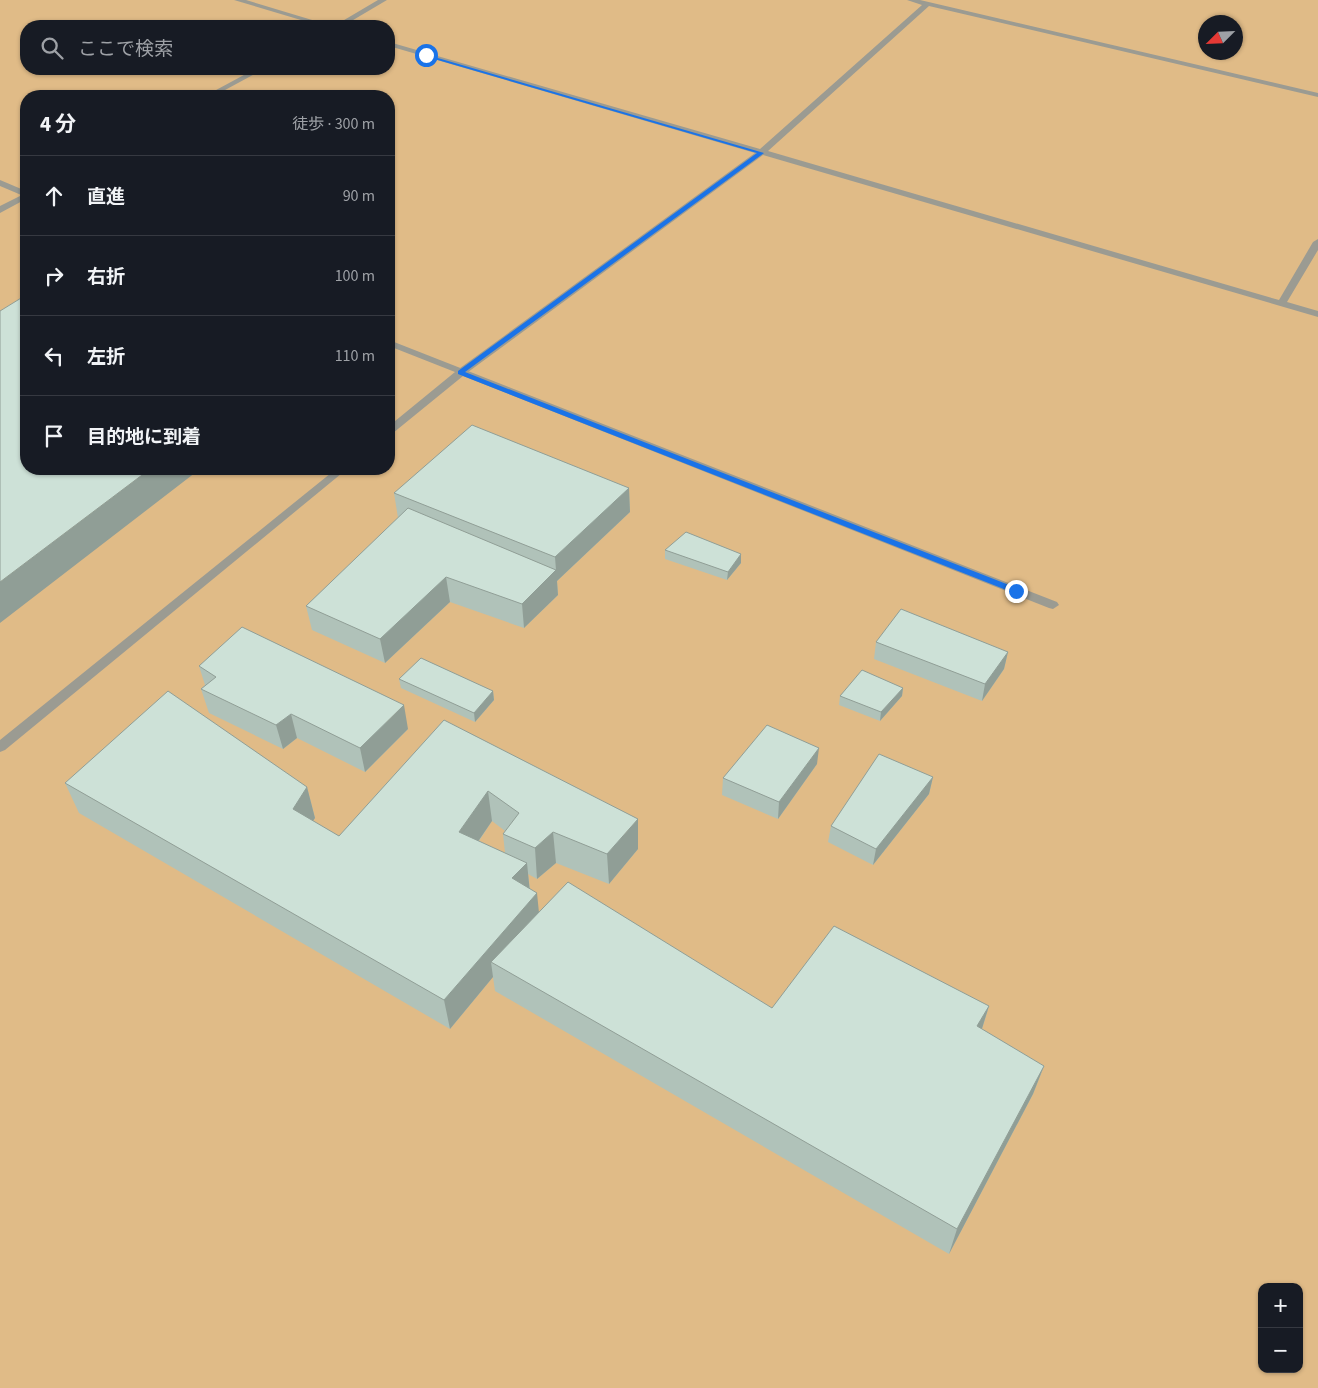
<!DOCTYPE html>
<html lang="ja">
<head>
<meta charset="utf-8">
<style>
	body { margin:0; font-family:"Source Sans 3","Noto Sans JP",sans-serif; background:#242831; color:#f1f3f6 }
	.controls { position:absolute; right:15px; bottom:15px; display:grid; overflow:hidden; border-radius:10px; box-shadow:0 1px 4px #0004 }
	.controls button { width:45px; height:45px; display:grid; place-items:center; padding:0; border:0; border-bottom:1px solid #363941; background:#171b24; color:#f1f3f6; font:25px sans-serif }
	.compass { position:absolute; left:1198px; top:15px; width:45px; height:45px; border-radius:50%; background:#171b24; box-shadow:0 1px 4px #0004; rotate:246deg }
	.stop { position:absolute; width:15px; height:15px; margin:-11px; border:4px solid #1a73e8; border-radius:50%; background:#fff }
	.stop.end { background:#1a73e8; border-color:#fff; box-shadow:0 1px 5px #0008 }
	.list { margin:0; padding:0; list-style:none }
	h2 { display:flex; justify-content:space-between; align-items:center; height:65px; margin:0; padding:0 20px; font-size:21px }
	h2 small { font-size:16px; font-weight:400; color:#9ea1a6 }
	.list li { display:grid; grid-template-columns:32px 1fr auto; gap:15px; align-items:center; box-sizing:border-box; height:80px; padding:0 20px; border-top:1px solid #363941 }
	.list b { display:block; font-size:19px; white-space:nowrap }
	.list em { font-size:16px; font-style:normal; color:#9ea1a6 }
	.icon { flex:none; width:28px; height:28px; fill:none; stroke:currentColor; stroke-width:2; stroke-linecap:round; stroke-linejoin:round }
	.map { position:relative; flex:none; width:1318px; height:1388px; overflow:hidden }
	.search { position:absolute; background:#171b24; box-shadow:0 1px 4px #0004; left:20px; top:20px; width:375px; height:55px; display:flex; align-items:center; gap:12px; box-sizing:border-box; padding:0 18px; border-radius:20px; color:#9ea1a6; font-size:19px }
	.panel { position:absolute; background:#171b24; box-shadow:0 1px 4px #0004; left:20px; top:90px; width:375px; height:385px; border-radius:20px }
	.map>svg:first-child { display:block }
	.green { fill:#e0bb87; fill-rule:evenodd }
	.lines { fill:none; stroke-linecap:round; stroke-linejoin:round }
	.lane { fill:#9b9b92; fill-rule:evenodd }
	.street { fill:#9b9b92; fill-rule:evenodd }
	.wall { fill:#b0c2b9; fill-rule:evenodd }
	.shaded-wall { fill:#909e96 }
	.building { fill:#cde1d7; stroke:#909e96 }
	.route { fill:#1a73e8 }
</style>
</head>
<body>
<div class="map">
<svg width="1318" height="1388" viewBox="0 0 1318 1388">
	<rect width="100%" height="100%" fill="#ebf7e5"/>
	<path class="green" d="M0 0H1318V1388H0ZM1206 22H1236V52H1206ZM26 26H389V69H26ZM26 96H389V469H26ZM1262 1287H1299V1369H1262Z"/>
	<g class="lines">
		<path class="lane" d="M234 0H246L332 26H321Z
			M378 0H387L343 26H334Z
			M907 0H920L1318 93V97L929 6 768 151 1279 300 1313 242 1318 239V250L1287 302 1318 311V317L763 155 464 375H456V371L755 153 389 46V42L760 149 922 5Z
			M255 69H264L214 96H205Z
			M26 193V199L0 213V206Z"/>
		<path class="street" d="M0 180 26 191V197L0 186Z
			M389 340 1057 602 1059 605 1053 609 1049 608 463 376 393 433 389 434V426L455 372 389 346Z
			M336 469H347L5 750 0 752V740Z"/>
	</g>
	<path class="wall" d="M629 488 630 512 557 581 558 595 524 628 450 602 385 663 312 630 306 606 398 518 394 493Z
		M665 550 741 554V563L727 580 665 559Z
		M876 642 1008 652 1004 669 982 701 874 659Z
		M199 666 408 729 365 772 297 738 283 749 209 713 201 689 205 685Z
		M399 679 493 691 494 700 475 722 401 688Z
		M903 688 902 696 880 721 839 705 840 696Z
		M444 720 638 849 609 884 556 863 537 879 528 874 530 889 539 913 772 1008 989 1006 982 1029 1044 1066 1033 1094 949 1254 495 991 493 977 450 1029 79 813 65 783 307 787 315 818 313 821 339 836ZM492 821 505 831 503 834 505 853 479 841Z
		M817 764 778 819 722 795 723 778Z
		M933 777 929 794 873 865 828 842 831 826Z"/>
	<path class="shaded-wall" d="M150 469H200L0 623V582Z
		M629 488 630 512 557 581 558 595 524 628 522 604 556 570 555 557Z
		M741 554V563L727 580 728 572Z
		M446 577 450 602 385 663 380 639Z
		M1008 652 1004 669 982 701 985 684Z
		M903 688 902 696 880 721 881 712Z
		M493 691 494 700 475 722 474 713Z
		M404 705 408 729 365 772 360 748Z
		M291 714 297 738 283 749 276 725Z
		M819 748 817 764 778 819 779 802Z
		M933 777 929 794 873 865 876 849Z
		M307 787 315 818 301 839 293 809Z
		M488 791 492 821 464 862 459 832Z
		M638 819V849L609 884 607 854Z
		M553 832 556 863 537 879 535 848Z
		M527 863 530 893 512 878Z
		M537 893 540 923 491 962 493 977 450 1029 444 1000Z
		M989 1006 980 1035 977 1026Z
		M1044 1066 1033 1094 949 1254 957 1229Z"/>
	<path class="building" d="M26 295V469H150L0 582V311Z
		M472 425 629 488 555 557 394 493Z
		M408 508 556 570 522 604 446 577 380 639 306 606Z
		M686 532 741 554 728 572 665 550Z
		M901 609 1008 652 985 684 876 642Z
		M242 627 404 705 360 748 291 714 276 725 201 689 216 677 199 666Z
		M421 658 493 691 474 713 399 679Z
		M862 670 903 688 881 712 840 696Z
		M168 691 307 787 293 809 339 836 444 720 638 819 607 854 553 832 535 848 503 834 519 813 488 791 459 832 527 863 512 878 537 893 444 1000 65 783Z
		M767 725 819 748 779 802 723 778Z
		M879 754 933 777 876 849 831 826Z
		M568 882 772 1008 834 926 989 1006 977 1026 1044 1066 957 1229 491 962Z"/>
	<path class="route" d="M424 54 764 153 465 372 1019 589V593H1014L458 374V371L757 153 424 56Z"/>
</svg>
<div class="controls">
<button>+</button>
<button>−</button>
</div>
<svg class="compass" viewBox="-18 -18 36 36"><path d="M0-13l5 13h-10z" fill="#e53935"/><path d="M0 13l5-13h-10z" fill="#9ea1a6"/></svg>
<div class="stop" style="left:426px;top:55px"></div>
<div class="stop end" style="left:1016px;top:591px"></div>
<div class="search"><svg class="icon" aria-label="search" viewBox="0 0 24 24"><circle cx="10" cy="10" r="6"/><path d="M15 15l6 6"/></svg>ここで検索</div>
<section class="panel">
<h2>4 分<small>徒歩 · 300 m</small></h2>
<ul class="list">
<li><svg class="icon" aria-label="ahead" viewBox="0 0 24 24"><path d="M12 20V5M6 11l6-6 6 6"/></svg><div><b>直進</b></div><em>90 m</em></li>
<li><svg class="icon" aria-label="right" viewBox="0 0 24 24"><path d="M7 20v-9h11M14 6l5 5-5 5"/></svg><div><b>右折</b></div><em>100 m</em></li>
<li><svg class="icon" aria-label="left" viewBox="0 0 24 24"><path d="M17 20v-9H6M10 6l-5 5 5 5"/></svg><div><b>左折</b></div><em>110 m</em></li>
<li><svg class="icon" aria-label="arrive" viewBox="0 0 24 24"><path d="M6 21V4h12l-3 4 3 4H6"/></svg><div><b>目的地に到着</b></div></li>
</ul>
</section>
</div>
</body>
</html>
